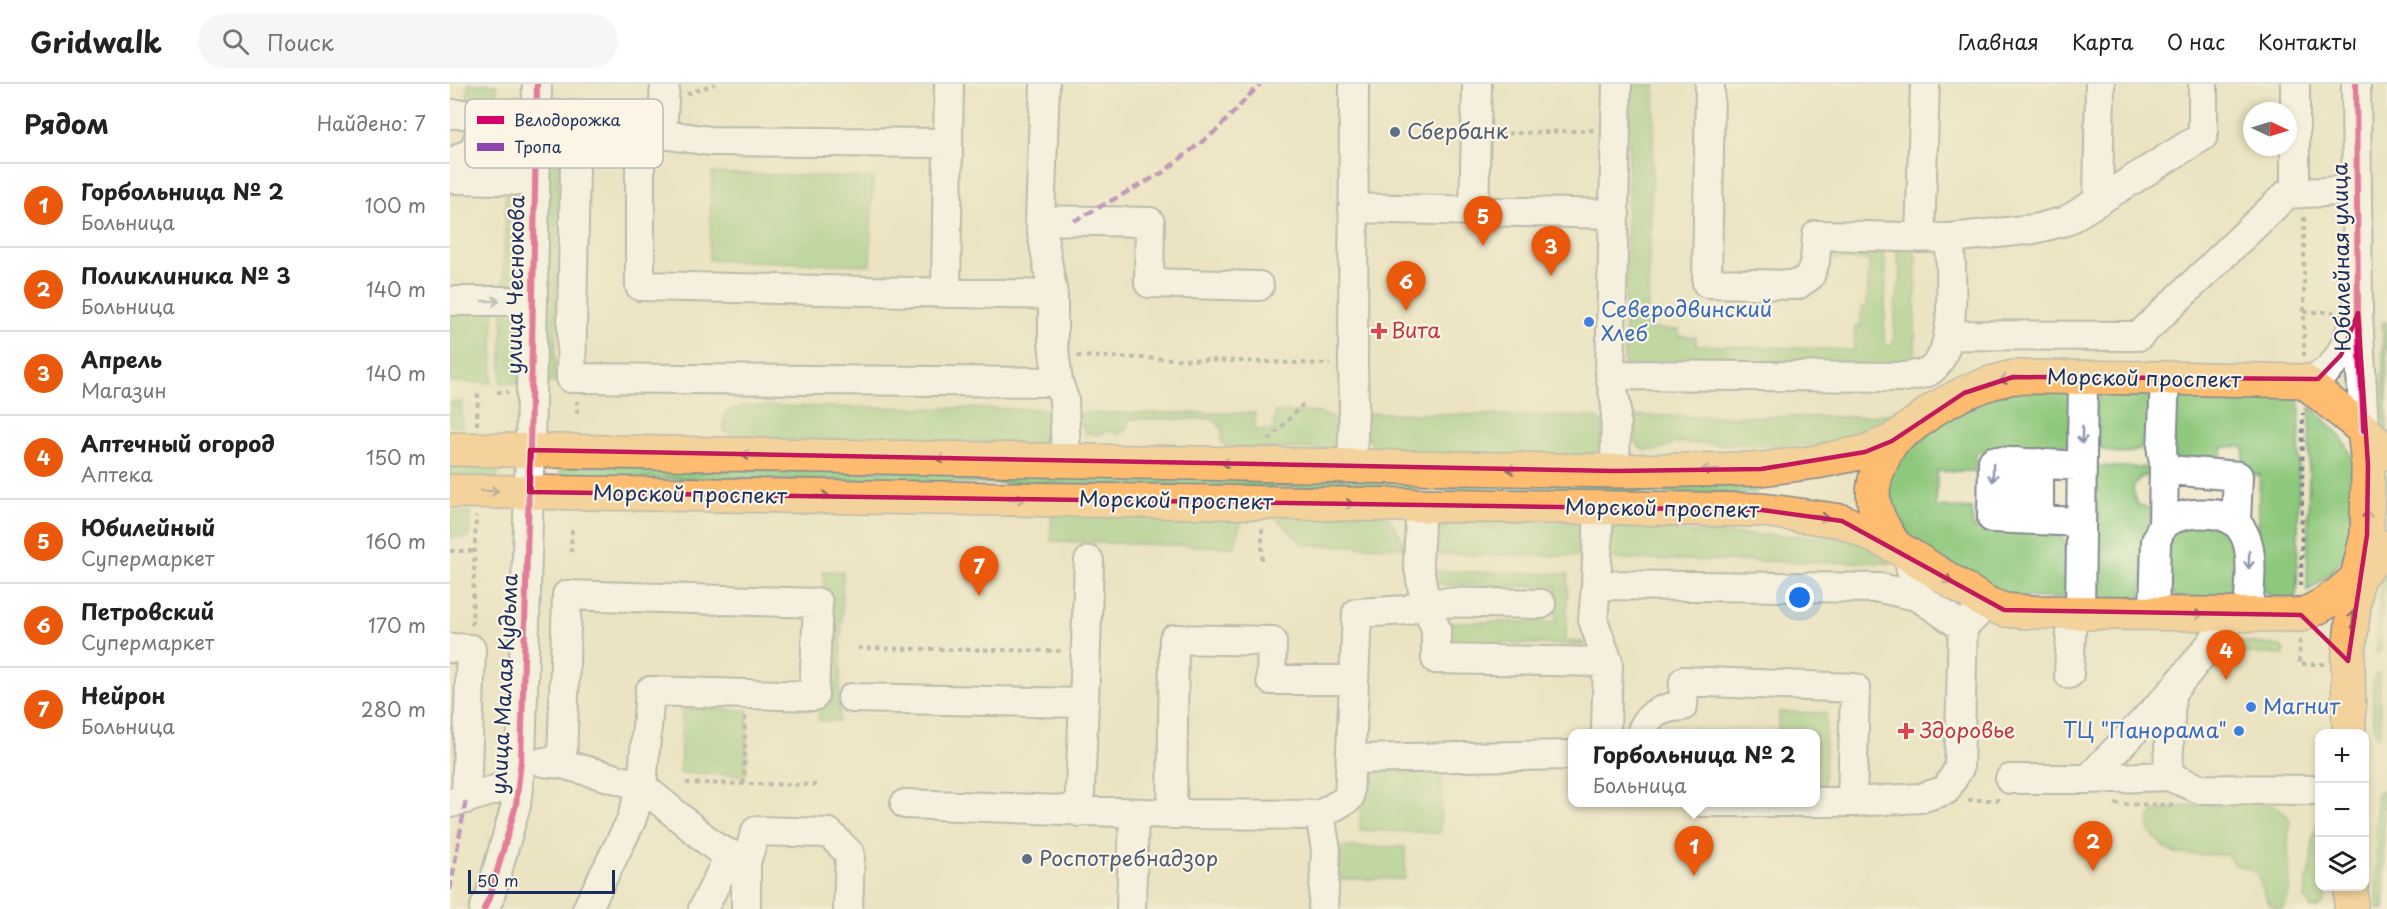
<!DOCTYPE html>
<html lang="ru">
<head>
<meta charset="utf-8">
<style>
	body { margin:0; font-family:"Playpen Sans",sans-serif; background:#f6f6f6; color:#222 }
	.controls { position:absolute; right:18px; bottom:18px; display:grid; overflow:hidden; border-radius:12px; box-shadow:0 3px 9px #0003 }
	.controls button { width:54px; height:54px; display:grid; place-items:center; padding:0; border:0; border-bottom:2px solid #e0e0e0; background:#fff; color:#222; font:30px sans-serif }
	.compass { position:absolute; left:1793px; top:18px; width:54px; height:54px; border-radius:50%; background:#fff; box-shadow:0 3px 9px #0003; rotate:94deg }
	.scale { position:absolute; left:18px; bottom:15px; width:147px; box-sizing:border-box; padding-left:6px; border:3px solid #1b2f5e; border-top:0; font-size:16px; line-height:21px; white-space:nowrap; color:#1b2f5e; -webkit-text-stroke:4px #fcf5e5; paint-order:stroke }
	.you { position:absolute; left:1350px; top:514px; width:21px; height:21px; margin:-15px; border:4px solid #fff; border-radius:50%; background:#1a73e8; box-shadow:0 0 0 9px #1a73e833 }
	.badge { display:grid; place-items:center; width:39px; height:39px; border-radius:50%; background:#ea580c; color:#fff; font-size:20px; font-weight:700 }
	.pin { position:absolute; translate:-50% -50px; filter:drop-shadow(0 2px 3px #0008) }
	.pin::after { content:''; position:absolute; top:32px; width:21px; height:18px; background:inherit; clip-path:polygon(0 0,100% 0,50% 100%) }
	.popup { position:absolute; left:1118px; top:645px; width:252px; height:78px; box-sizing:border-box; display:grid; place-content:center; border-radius:12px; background:#fff; filter:drop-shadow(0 2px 4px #0005); font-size:20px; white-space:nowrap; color:#767676 }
	.popup b { font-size:22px; color:#222 }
	.popup::after { content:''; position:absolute; left:50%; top:100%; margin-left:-12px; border:12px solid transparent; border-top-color:#fff }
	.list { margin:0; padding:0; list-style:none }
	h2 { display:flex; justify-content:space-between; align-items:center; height:78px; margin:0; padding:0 24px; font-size:26px }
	h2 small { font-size:20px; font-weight:400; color:#767676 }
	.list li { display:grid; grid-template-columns:39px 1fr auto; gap:18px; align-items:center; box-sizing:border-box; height:84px; padding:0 24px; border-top:2px solid #e0e0e0 }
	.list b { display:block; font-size:22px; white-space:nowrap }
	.list p { margin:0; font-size:20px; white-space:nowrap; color:#767676 }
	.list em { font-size:20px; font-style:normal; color:#767676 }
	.icon { flex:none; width:33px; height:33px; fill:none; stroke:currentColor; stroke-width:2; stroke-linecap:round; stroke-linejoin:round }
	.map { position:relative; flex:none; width:1937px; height:825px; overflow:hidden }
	header { display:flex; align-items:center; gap:36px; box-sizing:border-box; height:84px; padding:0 30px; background:#fff; border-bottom:2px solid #e0e0e0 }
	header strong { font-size:28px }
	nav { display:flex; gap:33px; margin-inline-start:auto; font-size:21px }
	.search { width:420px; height:54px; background:#f6f6f6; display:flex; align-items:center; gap:15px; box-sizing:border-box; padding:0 21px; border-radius:33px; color:#767676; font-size:22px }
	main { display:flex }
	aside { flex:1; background:#fff }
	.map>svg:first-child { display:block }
	.green { fill:#8ec87b; stroke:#547c6c; stroke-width:1.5 }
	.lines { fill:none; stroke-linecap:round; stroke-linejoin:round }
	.minor-casing { stroke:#838990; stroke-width:32 }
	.major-casing { stroke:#838990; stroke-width:36 }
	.path { stroke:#838990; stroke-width:4; stroke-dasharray:4.5 4.5; stroke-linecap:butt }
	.minor { stroke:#fff; stroke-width:28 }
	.major { stroke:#fdbc6f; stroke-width:33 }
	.quiet { stroke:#8e44ad; stroke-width:4.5; stroke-dasharray:9 4.5; stroke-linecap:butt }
	.cycleway-casing { stroke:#fcf5e5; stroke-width:10 }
	.cycleway { stroke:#d6006c; stroke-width:6 }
	.oneway { stroke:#8d97ae }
	.oneway2 { stroke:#816e66 }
	.marked { fill:none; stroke:#c2185b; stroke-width:4.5; stroke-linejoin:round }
	.service-dot { fill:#5c6f8a; stroke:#fcf5e5; stroke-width:2 }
	.shop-dot { fill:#3f7fe0; stroke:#fcf5e5; stroke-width:2 }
	.health-dot { fill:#e0444e; stroke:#fcf5e5; stroke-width:2 }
	.labels { text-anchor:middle; stroke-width:4.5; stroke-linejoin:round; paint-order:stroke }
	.service-label { font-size:21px; fill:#4e5e75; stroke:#fcf5e5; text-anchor:start }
	.street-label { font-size:21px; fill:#1b2f5e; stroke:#fcf5e5 }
	.shop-label { font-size:21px; fill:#366cbe; stroke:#fcf5e5; text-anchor:start }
	.health-label { font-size:21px; fill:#be3a42; stroke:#fcf5e5; text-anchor:start }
	.key { fill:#fcf5e5; stroke:#b8babc; stroke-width:1.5 }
	.key-label { font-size:16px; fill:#1b2f5e }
</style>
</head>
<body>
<header>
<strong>Gridwalk</strong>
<div class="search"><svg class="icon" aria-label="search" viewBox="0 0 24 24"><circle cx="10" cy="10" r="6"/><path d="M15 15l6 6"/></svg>Поиск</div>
<nav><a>Главная</a><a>Карта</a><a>О нас</a><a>Контакты</a></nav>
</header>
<main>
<aside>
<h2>Рядом<small>Найдено: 7</small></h2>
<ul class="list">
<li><span class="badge">1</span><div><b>Горбольница № 2</b><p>Больница</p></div><em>100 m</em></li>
<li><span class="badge">2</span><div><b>Поликлиника № 3</b><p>Больница</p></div><em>140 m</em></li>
<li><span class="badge">3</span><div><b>Апрель</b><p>Магазин</p></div><em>140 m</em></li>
<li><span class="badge">4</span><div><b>Аптечный огород</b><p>Аптека</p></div><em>150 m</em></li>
<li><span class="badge">5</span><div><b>Юбилейный</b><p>Супермаркет</p></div><em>160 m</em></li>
<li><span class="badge">6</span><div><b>Петровский</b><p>Супермаркет</p></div><em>170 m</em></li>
<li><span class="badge">7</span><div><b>Нейрон</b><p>Больница</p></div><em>280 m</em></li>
</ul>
</aside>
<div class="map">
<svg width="1937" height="825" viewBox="0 0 1937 825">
	<rect width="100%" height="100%" fill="#fcf5e5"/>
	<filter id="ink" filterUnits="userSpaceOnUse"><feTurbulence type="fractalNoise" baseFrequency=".0167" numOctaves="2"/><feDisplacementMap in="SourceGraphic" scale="12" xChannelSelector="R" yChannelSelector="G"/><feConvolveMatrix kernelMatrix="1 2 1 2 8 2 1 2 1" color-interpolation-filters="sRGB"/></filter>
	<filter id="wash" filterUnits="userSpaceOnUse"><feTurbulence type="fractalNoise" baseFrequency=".008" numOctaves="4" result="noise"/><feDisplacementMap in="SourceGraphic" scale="24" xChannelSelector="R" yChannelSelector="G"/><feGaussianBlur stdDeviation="1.35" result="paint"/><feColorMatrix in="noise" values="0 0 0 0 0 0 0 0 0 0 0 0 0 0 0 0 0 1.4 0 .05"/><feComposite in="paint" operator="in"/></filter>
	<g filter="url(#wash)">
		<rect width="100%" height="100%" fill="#ebe3c1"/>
		<path class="green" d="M18 0H47L45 22H17Z
			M1182 0H1205L1197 245 1229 246 1228 252 1246 253V261L1404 266 1405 242H1411L1412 223H1417L1419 176 1383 175 1375 162 1432 163 1436 185 1434 257 1437 262 1443 261 1446 217 1451 192 1446 164 1463 163 1466 174 1465 271 1464 277 1455 290 1174 281 1180 4Z
			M58 39 71 43 76 52 74 82 57 91Z
			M103 47 109 49 105 299 93 298 97 51Z
			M262 89 423 94 420 181 259 176Z
			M56 104 75 112 69 204 53 208Z
			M44 225 42 299 0 298V228Z
			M53 226 66 230 72 237 74 299H51Z
			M1933 238H1937V349L1933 341Z
			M1554 303 1623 308 1619 356 1610 367 1596 371 1526 368 1525 387H1487L1486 423 1522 425 1523 444C1548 444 1603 436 1616 460 1620 467 1619 476 1620 483 1621 495 1621 505 1612 514L1563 513 1524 499 1461 458 1438 421V394L1455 357Z
			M1659 305 1698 309C1703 317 1702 322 1702 331 1702 340 1703 351 1698 359 1687 373 1659 370 1646 362L1645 317Z
			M1839 306 1850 316 1847 506 1845 513C1832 518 1821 514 1811 504L1806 484 1810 391 1793 390 1794 363H1773L1770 378 1734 383 1720 366 1724 322 1736 308Z
			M0 318H12V342H0Z
			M293 322 595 325 606 329 604 359 290 356 274 346 275 329Z
			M1860 323C1885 342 1909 370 1909 404 1910 414 1906 426 1904 436 1902 444 1902 456 1898 463 1890 481 1873 498 1857 507Z
			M1455 327 1457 331 1419 351 1370 362 1224 359 1209 366H1194C1181 359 1183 344 1186 332L1407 333Z
			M825 328C846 329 880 322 891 344 895 352 891 360 885 365L777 364 771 358 773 347 766 337 761 335H680L677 343 669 351 662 347 645 351 636 349 628 333 630 329H805V346H824Z
			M924 329 1145 333 1154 339C1152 354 1152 365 1139 373L937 369C917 362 917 354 914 335L918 330Z
			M0 381 47 382V394H0Z
			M112 381 1305 401 1307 406 1304 410 112 393 110 389Z
			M1643 382 1703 384V389L1691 393 1683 403C1685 420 1684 421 1701 424L1691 514H1653L1642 502Z
			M602 421 794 427 784 463 601 457Z
			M0 428H20L19 453H0Z
			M821 428 933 429C945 440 950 448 953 463L853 461Z
			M1193 437 1229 448 1400 454 1438 473 1441 479 1154 475 1162 440Z
			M1758 437 1786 456 1787 501 1773 515 1728 514 1714 497 1722 448Z
			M992 438H1136L1133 470 1124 472 982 470 984 445Z
			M1937 478V502L1933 506 1931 567 1926 570 1930 496Z
			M374 487 393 488 389 637H369Z
			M977 487 1118 490 1116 557 1135 558 1134 561 1003 558 1000 556 994 538H1106V502L994 501 985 497Z
			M1789 557 1830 562 1834 566V571L1778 568Z
			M1929 589 1931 646 1928 653 1923 642V597L1925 590Z
			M232 624 298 626 296 691 230 689Z
			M1329 628 1376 629 1374 713H1366V650H1328Z
			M912 686 992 688 990 749 910 746Z
			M1929 707 1933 708 1934 825H1927L1926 713Z
			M1787 718C1802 719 1825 717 1836 730 1843 737 1838 748 1838 757 1837 774 1845 812 1832 825 1812 825 1816 801 1805 789 1799 782 1789 784 1783 779 1781 777 1780 774 1778 771L1728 770 1716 765 1699 748V735L1705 727 1753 720 1780 723Z
			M1869 740 1870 802 1880 803 1874 818 1868 824H1861L1855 814 1857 797 1860 787 1863 754 1866 743Z
			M886 763H955V795H886Z"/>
	</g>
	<g filter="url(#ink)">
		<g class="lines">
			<defs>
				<path id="minor" d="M595 0 590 136 603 211V258L608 298 614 315 616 377
					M1260 0 1257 199 1347 201 1360 192 1365 177 1367 151 1500 154 1584 145 1616 137 1753 52V0
					M1845 0V109
					M1906 0 1908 229 1914 346
					M0 30 126 31 190 39 212 50 260 57 498 59 496 209
					M126 31 121 294 608 298
					M190 39V202L603 211
					M212 50 215 0
					M498 59 499 0
					M0 80 24 66 37 31
					M6 95 85 97
					M1648 117 1650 0
					M903 124 1165 130
					M1024 127 1027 0
					M590 136 700 138 699 199 809 202
					M1470 154 1475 0
					M0 217H83
					M1500 251 1689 252 1837 110 1907 106
					M1160 291 1456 293C1462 291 1473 291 1478 288 1510 270 1500 187 1500 154
					M1715 294 1712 368 1714 379 1719 386 1788 392 1786 437
					M1854 297C1886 291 1894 264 1905 236
					M902 381 904 319 903 281 904 0
					M1165 387 1166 321 1160 291 1167 0
					M971 421 968 478 975 518 986 545V575L1158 578
					M1567 435V378
					M1589 436V379
					M1631 438 1542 434 1543 377 1631 382
					M1713 440 1714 379
					M1146 501 1149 423
					M1467 512 1513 543 1526 531
					M1630 529 1633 293
					M1704 530 1706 457 1713 440C1729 431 1743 428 1762 430 1813 435 1799 494 1798 531
					M0 564 21 565 16 715
					M1619 590 1622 529
					M402 614 634 619 629 728
					M634 619 639 477
					M1156 645 1158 578 1143 536 1146 501 1430 504 1467 512 1458 472
					M1191 650C1197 629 1213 623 1233 622L1234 597 1405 604 1402 718
					M901 675 1122 671
					M93 678 112 680 192 702 265 763 296 778
					M112 680 117 511 368 519 364 612 200 607 192 702 181 737 137 825
					M1718 692 1721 609
					M1560 695H1638L1721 609 1784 531
					M1638 695 1718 692 1750 705 1870 706
					M1251 718H1402L1471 714 1496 706 1509 684 1513 543
					M1 719 48 705H69
					M455 720 722 730
					M870 731 899 714 907 529 957 526 975 518 1091 520
					M34 825 40 812 66 721 71 676 80 366 87 0
					M253 825 280 770
					M296 825V778L306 747 379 749 400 770 398 825
					M681 825 684 729
					M873 825 876 766 870 731 722 730 724 555 822 557 821 596H904"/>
				<path id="major" d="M1442 357C1417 403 1416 418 1445 462
					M0 365 1165 387 1311 385 1366 378 1415 368 1442 357 1486 324 1514 309 1540 299 1563 293 1715 294 1854 297 1914 346 1937 369
					M0 407 1312 426 1392 437 1445 462 1538 520 1554 526 1577 528 1851 531C1886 519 1911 489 1937 463
					M1899 650 1898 577 1907 493 1917 451 1918 381 1914 346
					M1901 802V825"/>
			</defs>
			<use href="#minor" class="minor-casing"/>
			<use href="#major" class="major-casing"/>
			<path class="path" d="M237 10 265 0
				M1049 50 1144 46
				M1797 51H1802
				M1854 133V272
				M1854 228H1884
				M627 272 880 280
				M47 308H58
				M127 329V317
				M27 341 28 308
				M819 356 856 317
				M0 467H25
				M121 468 122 445
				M812 476V444
				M1851 502 1853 329
				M22 541 26 432
				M1850 556 1849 580H1875
				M408 564 614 567
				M236 699 368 701
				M294 700 295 631
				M1518 716H1549
				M1665 720 1726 721"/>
			<use href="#minor" class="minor"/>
			<use href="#major" class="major"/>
			<path class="quiet" d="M624 137 712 89 767 46 810 0
				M0 806 16 715"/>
			<defs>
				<path id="cycleway" d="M1906 0 1908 229 1914 346
					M34 825 40 812 66 721 71 676 80 366 87 0"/>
			</defs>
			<use href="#cycleway" class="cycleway-casing"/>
			<use href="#cycleway" class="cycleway"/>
		</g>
		<defs><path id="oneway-shaft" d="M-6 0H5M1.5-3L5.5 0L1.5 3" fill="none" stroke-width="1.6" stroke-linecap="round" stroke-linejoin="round" transform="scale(1.5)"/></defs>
		<g class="oneway">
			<use href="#oneway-shaft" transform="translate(41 217)"/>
			<use href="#oneway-shaft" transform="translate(1632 351) rotate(91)"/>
			<use href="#oneway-shaft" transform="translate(1543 389) rotate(91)"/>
			<use href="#oneway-shaft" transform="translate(1799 476) rotate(91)"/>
		</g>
		<g class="oneway2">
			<use href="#oneway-shaft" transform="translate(1558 295) rotate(170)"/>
			<use href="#oneway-shaft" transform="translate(300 371) rotate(-179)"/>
			<use href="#oneway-shaft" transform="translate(495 375) rotate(-179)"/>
			<use href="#oneway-shaft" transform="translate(780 379) rotate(-179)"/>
			<use href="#oneway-shaft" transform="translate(1065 385) rotate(-179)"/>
			<use href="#oneway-shaft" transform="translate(1260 386) rotate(179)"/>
			<use href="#oneway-shaft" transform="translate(40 407) rotate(1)"/>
			<use href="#oneway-shaft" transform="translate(371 412) rotate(1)"/>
			<use href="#oneway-shaft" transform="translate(566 415) rotate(1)"/>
			<use href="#oneway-shaft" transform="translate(895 420) rotate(1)"/>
			<use href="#oneway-shaft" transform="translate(1370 433) rotate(11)"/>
			<use href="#oneway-shaft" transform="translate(1917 435) rotate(-89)"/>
			<use href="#oneway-shaft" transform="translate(1494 494) rotate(31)"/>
			<use href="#oneway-shaft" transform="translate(1744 531) rotate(1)"/>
			<use href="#oneway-shaft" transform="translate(1903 535) rotate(-84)"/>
		</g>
	</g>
	<path d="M0 0H1937V825H0ZM1908 229 1918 381 1917 451 1898 577 1851 531 1554 526 1392 437 1312 426 79 408 80 366 1165 387 1311 385 1415 368 1442 357 1514 309 1563 293 1868 295 1891 271Z" fill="#ebe3c1" fill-opacity=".55" fill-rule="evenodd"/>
	<path class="marked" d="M1908 229 1918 381 1917 451 1898 577 1851 531 1554 526 1392 437 1312 426 79 408 80 366 1165 387 1311 385 1415 368 1442 357 1514 309 1563 293 1868 295 1891 271Z"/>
	<g class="service-dot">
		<circle cx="945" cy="48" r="6"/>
		<circle cx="577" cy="775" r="6"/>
	</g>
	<g class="shop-dot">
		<circle cx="1139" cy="238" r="6"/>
		<circle cx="1801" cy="623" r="6"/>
		<circle cx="1789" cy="647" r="6"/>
	</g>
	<g class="health-dot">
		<path d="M926 238h6v6h6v6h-6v6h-6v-6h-6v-6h6z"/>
		<path d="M1453 638h6v6h6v6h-6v6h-6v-6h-6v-6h6z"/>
	</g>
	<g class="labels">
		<g class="service-label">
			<text x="957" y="55">Сбербанк</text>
			<text x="589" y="782">Роспотребнадзор</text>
		</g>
		<g class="street-label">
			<text transform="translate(1892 173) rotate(-91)" y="7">Юбилейная улица</text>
			<text transform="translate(66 201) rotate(-89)" y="7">улица Чеснокова</text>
			<text transform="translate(1694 295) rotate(1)" y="7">Морской проспект</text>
			<text transform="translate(240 411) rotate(1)" y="7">Морской проспект</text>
			<text transform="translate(726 417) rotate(1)" y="7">Морской проспект</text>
			<text transform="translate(1212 425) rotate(1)" y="7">Морской проспект</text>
			<text transform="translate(55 600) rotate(-87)" y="7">улица Малая Кудьма</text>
		</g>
		<g class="shop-label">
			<text x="1151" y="233">Северодвинский<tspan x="1151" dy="24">Хлеб</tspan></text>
			<text x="1813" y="630">Магнит</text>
			<text x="1777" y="654" text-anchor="end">ТЦ "Панорама"</text>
		</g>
		<g class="health-label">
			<text x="941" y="254">Вита</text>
			<text x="1470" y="654">Здоровье</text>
		</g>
	</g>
	<rect x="15" y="15" width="198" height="69" rx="9" class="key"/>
	<rect x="27" y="32" width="27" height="8" fill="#d6006c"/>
	<rect x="27" y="59" width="27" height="8" fill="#8e44ad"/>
	<g class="key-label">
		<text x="64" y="42">Велодорожка</text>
		<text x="64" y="69">Тропа</text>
	</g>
</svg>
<div class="controls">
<button>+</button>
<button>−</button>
<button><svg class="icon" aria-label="layers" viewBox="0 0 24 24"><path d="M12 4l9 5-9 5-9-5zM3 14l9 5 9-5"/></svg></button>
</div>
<svg class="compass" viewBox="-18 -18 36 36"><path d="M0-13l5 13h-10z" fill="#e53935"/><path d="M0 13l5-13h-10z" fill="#767676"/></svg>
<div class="scale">50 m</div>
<div class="you"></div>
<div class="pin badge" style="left:1244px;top:792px">1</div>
<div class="popup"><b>Горбольница № 2</b>Больница</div>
<div class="pin badge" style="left:1643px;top:787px">2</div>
<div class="pin badge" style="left:1101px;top:192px">3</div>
<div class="pin badge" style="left:1776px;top:596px">4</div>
<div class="pin badge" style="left:1033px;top:162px">5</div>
<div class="pin badge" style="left:956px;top:227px">6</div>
<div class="pin badge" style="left:529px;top:512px">7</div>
</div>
</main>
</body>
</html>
